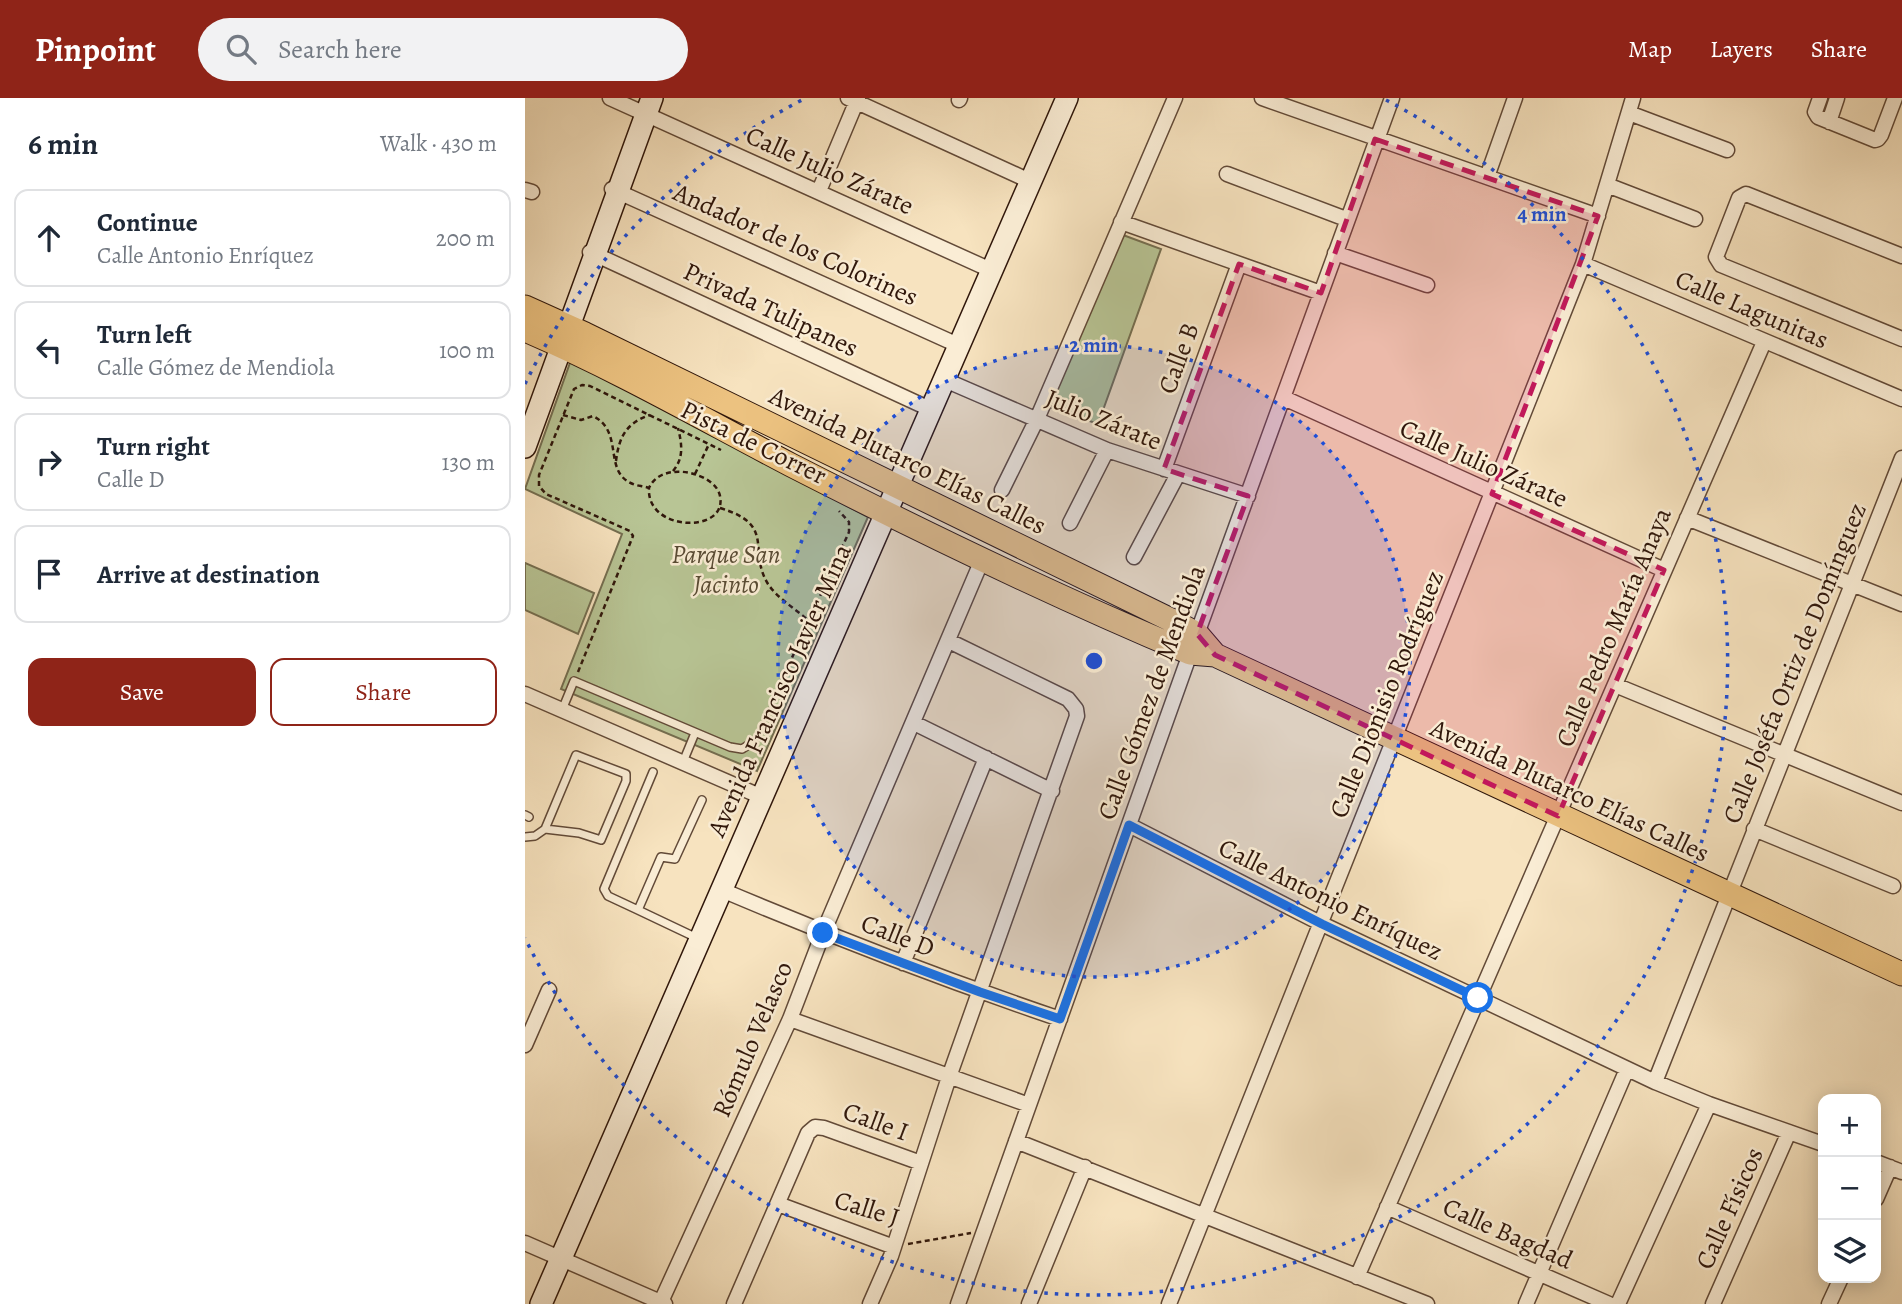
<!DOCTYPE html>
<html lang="en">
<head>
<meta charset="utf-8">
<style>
	body { margin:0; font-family:Alegreya,serif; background:#f2f2f3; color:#1f2937 }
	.controls { position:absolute; right:21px; bottom:21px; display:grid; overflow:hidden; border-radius:14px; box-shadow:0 4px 18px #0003 }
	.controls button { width:63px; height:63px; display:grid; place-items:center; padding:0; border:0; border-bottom:2px solid #e0e1e3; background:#fff; color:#1f2937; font:35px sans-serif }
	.stop { position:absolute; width:21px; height:21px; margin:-16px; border:5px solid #1a73e8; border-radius:50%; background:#fff }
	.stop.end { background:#1a73e8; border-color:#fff; box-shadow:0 2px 7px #0008 }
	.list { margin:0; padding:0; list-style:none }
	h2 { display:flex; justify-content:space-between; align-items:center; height:91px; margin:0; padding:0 28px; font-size:30px }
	h2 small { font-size:23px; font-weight:400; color:#747a83 }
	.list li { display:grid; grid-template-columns:46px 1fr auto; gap:21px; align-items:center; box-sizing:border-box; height:98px; margin:0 14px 14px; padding:0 14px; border:2px solid #e0e1e3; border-radius:14px }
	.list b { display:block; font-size:26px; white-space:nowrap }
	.list p { margin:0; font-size:23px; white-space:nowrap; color:#747a83 }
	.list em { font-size:23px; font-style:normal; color:#747a83 }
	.actions { display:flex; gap:14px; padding:21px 28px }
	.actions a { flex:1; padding:16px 0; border:2px solid #8f2418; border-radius:14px; text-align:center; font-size:24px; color:#8f2418 }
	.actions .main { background:#8f2418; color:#fff }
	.icon { flex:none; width:38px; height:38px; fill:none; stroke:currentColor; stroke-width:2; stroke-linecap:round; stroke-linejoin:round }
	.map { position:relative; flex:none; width:1377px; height:1206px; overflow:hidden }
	header { display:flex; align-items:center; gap:42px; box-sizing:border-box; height:98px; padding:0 35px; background:#8f2418; color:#fff }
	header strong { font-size:33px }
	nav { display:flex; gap:38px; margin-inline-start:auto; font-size:24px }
	.search { width:490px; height:63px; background:#f2f2f3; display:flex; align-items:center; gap:18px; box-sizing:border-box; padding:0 24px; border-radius:38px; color:#747a83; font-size:26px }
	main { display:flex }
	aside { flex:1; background:#fff }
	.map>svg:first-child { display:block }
	.green { fill:#b8c595; stroke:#746e50; stroke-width:2 }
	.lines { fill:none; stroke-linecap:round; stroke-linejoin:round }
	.service-casing { stroke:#624a38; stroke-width:10 }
	.minor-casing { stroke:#624a38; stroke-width:17 }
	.secondary-casing { stroke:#30170b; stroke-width:24 }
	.primary-casing { stroke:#30170b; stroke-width:25 }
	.path { stroke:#30170b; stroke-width:2.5; stroke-dasharray:5 3.5; stroke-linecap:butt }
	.service { stroke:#faedd5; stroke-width:7 }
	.minor { stroke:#faedd5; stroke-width:14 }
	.secondary { stroke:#faedd5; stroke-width:21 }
	.primary { stroke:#ecc280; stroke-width:23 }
	.route { stroke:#1a73e8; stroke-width:9 }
	.marked { fill:#c2185b; fill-opacity:0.2; stroke:#c2185b; stroke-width:5; stroke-dasharray:14 9; stroke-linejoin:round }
	.ring { fill:none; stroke:#1d4ed8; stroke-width:3.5; stroke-dasharray:3.5 7 }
	.labels { text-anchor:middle; stroke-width:5; stroke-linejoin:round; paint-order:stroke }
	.street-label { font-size:26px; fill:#30170b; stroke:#faedd5 }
	.park-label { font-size:26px; font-style:italic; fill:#594b34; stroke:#faedd5 }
	.centre { fill:#1d4ed8; stroke:#faedd5; stroke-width:3.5 }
	.ring-label { font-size:21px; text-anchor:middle; font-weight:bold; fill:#1d4ed8; stroke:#faedd5; stroke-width:5; stroke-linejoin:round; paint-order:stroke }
</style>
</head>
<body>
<header>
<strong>Pinpoint</strong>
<div class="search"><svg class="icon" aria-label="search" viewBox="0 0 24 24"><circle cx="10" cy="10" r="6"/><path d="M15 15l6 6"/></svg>Search here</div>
<nav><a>Map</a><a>Layers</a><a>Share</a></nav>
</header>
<main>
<aside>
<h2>6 min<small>Walk · 430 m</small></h2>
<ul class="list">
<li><svg class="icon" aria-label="ahead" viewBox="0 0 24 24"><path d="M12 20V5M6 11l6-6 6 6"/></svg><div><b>Continue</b><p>Calle Antonio Enríquez</p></div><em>200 m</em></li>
<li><svg class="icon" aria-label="left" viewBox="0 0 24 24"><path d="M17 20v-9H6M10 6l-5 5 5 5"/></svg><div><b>Turn left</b><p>Calle Gómez de Mendiola</p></div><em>100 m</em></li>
<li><svg class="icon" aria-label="right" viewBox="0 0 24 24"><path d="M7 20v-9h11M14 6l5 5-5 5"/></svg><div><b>Turn right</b><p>Calle D</p></div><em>130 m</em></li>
<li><svg class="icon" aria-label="arrive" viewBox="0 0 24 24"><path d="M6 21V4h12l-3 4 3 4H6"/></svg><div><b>Arrive at destination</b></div></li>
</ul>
<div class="actions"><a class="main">Save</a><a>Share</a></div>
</aside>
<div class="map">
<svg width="1377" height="1206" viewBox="0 0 1377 1206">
	<rect width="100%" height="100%" fill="#f7e3bf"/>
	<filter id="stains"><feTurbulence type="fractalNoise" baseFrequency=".00286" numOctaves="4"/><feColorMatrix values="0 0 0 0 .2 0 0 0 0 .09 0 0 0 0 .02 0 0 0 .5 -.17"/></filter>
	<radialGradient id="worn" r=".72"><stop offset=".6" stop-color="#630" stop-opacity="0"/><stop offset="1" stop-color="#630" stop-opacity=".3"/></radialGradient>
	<path class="green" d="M598 137 636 151 573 326 524 309Z
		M46 262 343 419 232 673 36 591 97 436 0 391Z
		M0 465 69 495 53 536 0 512Z"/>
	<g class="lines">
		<defs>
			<path id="service" d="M37 612 49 583 205 649 217 651 228 644
				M158 664 170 635
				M0 717 4 719
				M0 739 10 738 20 731 54 735 76 742 101 683V676L51 657 20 731
				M113 812 83 798 79 791 128 674
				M172 840 113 812 136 759 150 761 177 702"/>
			<path id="minor" d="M85 0 468 173
				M323 0 507 84
				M737 0 1073 118
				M1295 0 1290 14 1293 19 1350 42 1353 41 1356 37 1370 0
				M434 2 435 0
				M1104 15 1202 52
				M1304 24 1312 0
				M702 76 821 121
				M962 79 990 0
				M1082 87 1170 121
				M87 91 435 248
				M0 92 7 94
				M294 93 333 0
				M596 124 796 195
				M65 154 407 312
				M810 155 902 187
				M1377 158 1221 96 1214 100 1191 159 1196 167 1377 241
				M1058 166 1377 301
				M420 282 582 352 723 398
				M759 300 1139 472
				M639 371 714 166
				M477 392 512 321 650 0
				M1162 420 1377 506
				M545 425 582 352
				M609 459 653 376
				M1090 587 1377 705
				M0 596 237 699
				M389 625 527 693
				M604 727 797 826 1130 984 1184 1006 1298 1046
				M1229 731 1368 788
				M197 792C308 839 420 882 535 921
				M378 865 461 660
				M265 921 504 1007
				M0 947 24 892
				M1130 984 1377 360
				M491 1043 902 1206
				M1351 1064 1377 1074
				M1351 1101 1365 1069
				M253 1106 369 1149
				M862 1109 1084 1206
				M0 1145 140 1206
				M832 1179 1239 244
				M135 1206 265 921 298 835 457 462
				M209 1206 283 1035 290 1029 299 1030 396 1065
				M345 1206 366 1158 424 979 552 618 551 611 543 601 424 543
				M433 1206 672 536 867 0
				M504 1206 560 1069
				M644 1206 1058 166 1108 0
				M1001 1206 1102 971
				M1093 1206 1184 1006
				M1188 1206 1264 1034
				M1304 1206 1316 1180"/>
			<path id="secondary" d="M0 349 127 0
				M16 1206 542 0"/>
			<path id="primary" d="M0 209 60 236 644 521 672 536 690 557
				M0 232C91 271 178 321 266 367 397 434 529 498 665 555L690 557 1377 876"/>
		</defs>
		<use href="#service" class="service-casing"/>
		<use href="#minor" class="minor-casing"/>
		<use href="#secondary" class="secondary-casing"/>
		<use href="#primary" class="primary-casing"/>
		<path class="path" d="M38 317 56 322 68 318C100 334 77 374 108 386 112 388 119 388 124 390 121 434 203 436 195 398 193 387 181 380 172 377 156 371 132 372 124 390
			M91 363C94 339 101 325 125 317
			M148 373C159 360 157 346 153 330
			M170 376 184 346
			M195 410C252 427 222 452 243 486 253 501 271 511 284 523
			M53 574 108 438 105 433 21 396 14 388V377L49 291 57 287 65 288 196 352
			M232 637 324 434V424L314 413
			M383 1146 446 1135"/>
		<use href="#service" class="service"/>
		<use href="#minor" class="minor"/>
		<use href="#secondary" class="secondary"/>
		<use href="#primary" class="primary"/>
	</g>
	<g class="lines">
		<path class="route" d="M298 835 455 894 535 921 604 727 797 826 953 900"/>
	</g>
	<path class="marked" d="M850 41 1073 118 967 396 1139 472 1033 718 690 557 672 536 723 398 639 371 714 166 796 195Z"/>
	<circle cx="569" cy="563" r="316" fill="#1d4ed8" fill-opacity=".12"/>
	<g class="ring">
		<circle cx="569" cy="563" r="316"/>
		<path d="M0 286A633 633 0 0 1 277 2M861 2A633 633 0 1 1 0 840"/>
	</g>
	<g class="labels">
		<g class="street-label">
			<text transform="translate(305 72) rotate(24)" y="9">Calle Julio Zárate</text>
			<text transform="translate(271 146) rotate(24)" y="9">Andador de los Colorines</text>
			<text transform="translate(246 211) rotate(25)" y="9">Privada Tulipanes</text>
			<text transform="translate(1227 211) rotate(23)" y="9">Calle Lagunitas</text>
			<text transform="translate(653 260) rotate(-70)" y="9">Calle B</text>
			<text transform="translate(579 321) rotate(22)" y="9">Julio Zárate</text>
			<text transform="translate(229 344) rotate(26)" y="9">Pista de Correr</text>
			<text transform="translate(383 362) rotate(26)" y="9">Avenida Plutarco Elías Calles</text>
			<text transform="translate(959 365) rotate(24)" y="9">Calle Julio Zárate</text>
			<text transform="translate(1088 529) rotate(-67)" y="9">Calle Pedro María Anaya</text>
			<text transform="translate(1269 565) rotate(-68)" y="9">Calle Joséfa Ortiz de Domínguez</text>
			<text transform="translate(254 592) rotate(-66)" y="9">Avenida Francisco Javier Mina</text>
			<text transform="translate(626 594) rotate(-70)" y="9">Calle Gómez de Mendiola</text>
			<text transform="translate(861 596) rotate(-68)" y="9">Calle Dionisio Rodríguez</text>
			<text transform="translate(1045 692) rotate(25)" y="9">Avenida Plutarco Elías Calles</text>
			<text transform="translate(806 801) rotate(26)" y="9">Calle Antonio Enríquez</text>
			<text transform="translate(373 837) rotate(21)" y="9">Calle D</text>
			<text transform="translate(227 941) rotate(-67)" y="9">Rómulo Velasco</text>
			<text transform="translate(351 1023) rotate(20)" y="9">Calle I</text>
			<text transform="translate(342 1110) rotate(17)" y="9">Calle J</text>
			<text transform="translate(1204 1110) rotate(-66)" y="9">Calle Físicos</text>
			<text transform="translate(983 1135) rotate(24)" y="9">Calle Bagdad</text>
		</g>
		<g class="park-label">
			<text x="201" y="465">Parque San<tspan x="201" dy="30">Jacinto</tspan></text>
		</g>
	</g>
	<circle cx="569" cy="563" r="10" class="centre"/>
	<g class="ring-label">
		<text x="1017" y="123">4 min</text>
		<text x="569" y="254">2 min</text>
	</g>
	<rect width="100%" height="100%" filter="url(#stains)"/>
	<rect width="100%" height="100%" fill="url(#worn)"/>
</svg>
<div class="controls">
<button>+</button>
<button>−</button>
<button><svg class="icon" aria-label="layers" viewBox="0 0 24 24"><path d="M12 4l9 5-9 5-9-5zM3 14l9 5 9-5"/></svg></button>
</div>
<div class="stop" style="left:953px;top:900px"></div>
<div class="stop end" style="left:298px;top:835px"></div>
</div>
</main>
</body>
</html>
